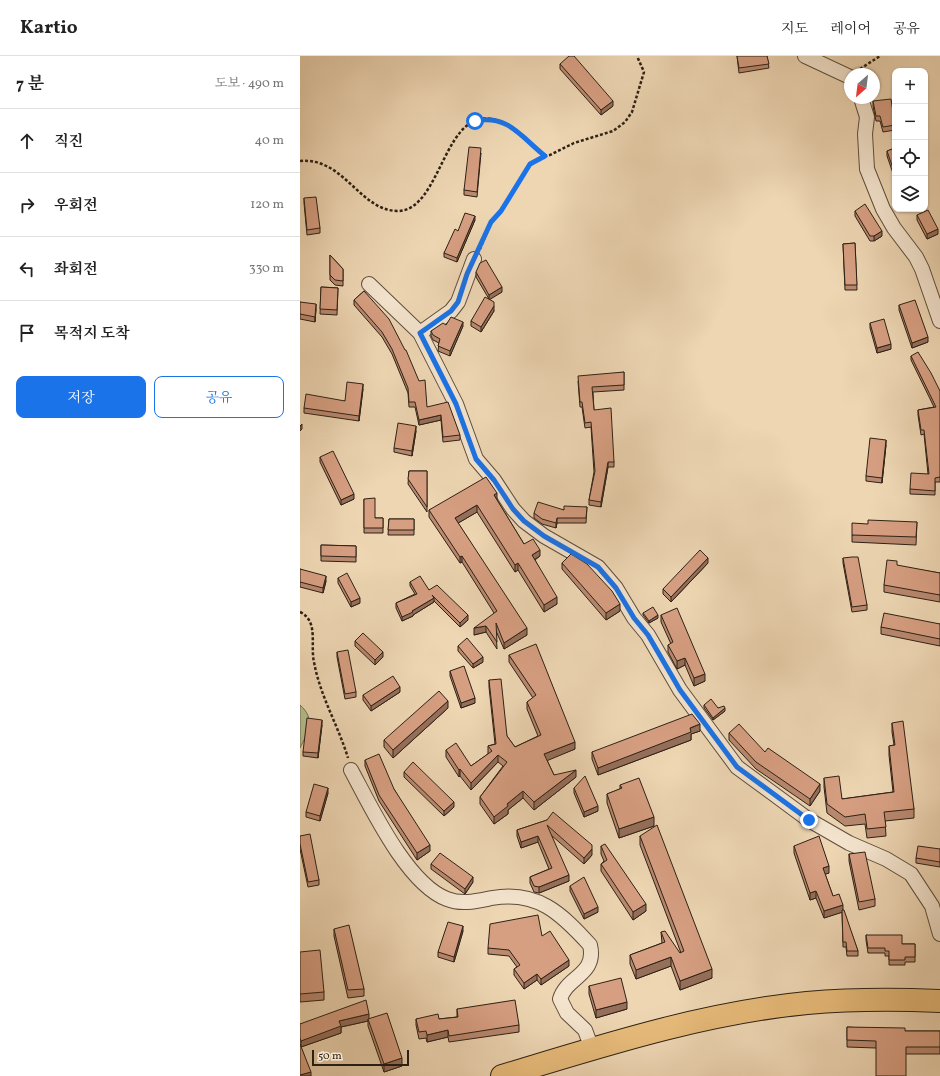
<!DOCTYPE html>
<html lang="ko">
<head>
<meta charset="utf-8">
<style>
	body { margin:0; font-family:Vollkorn,"Noto Serif KR",serif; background:#f2f2f2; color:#222 }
	.controls { position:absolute; right:12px; top:12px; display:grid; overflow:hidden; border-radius:8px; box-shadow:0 1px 3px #0004 }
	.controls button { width:36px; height:36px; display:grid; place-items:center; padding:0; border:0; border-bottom:1px solid #e0e0e0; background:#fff; color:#222; font:20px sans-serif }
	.compass { position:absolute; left:544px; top:12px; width:36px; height:36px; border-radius:50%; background:#fff; box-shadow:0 1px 3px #0004; rotate:208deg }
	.scale { position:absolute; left:12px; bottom:10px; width:97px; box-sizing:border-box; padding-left:4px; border:2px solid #2d2115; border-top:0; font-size:11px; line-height:14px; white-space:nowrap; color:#2d2115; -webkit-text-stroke:3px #f4e4ce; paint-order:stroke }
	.stop { position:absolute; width:12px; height:12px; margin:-9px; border:3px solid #1a73e8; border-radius:50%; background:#fff }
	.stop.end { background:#1a73e8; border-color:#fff; box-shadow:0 1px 4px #0008 }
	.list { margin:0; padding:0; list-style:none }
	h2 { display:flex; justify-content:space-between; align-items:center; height:52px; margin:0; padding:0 16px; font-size:17px }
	h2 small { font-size:13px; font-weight:400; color:#767676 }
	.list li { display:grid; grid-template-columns:26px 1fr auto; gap:12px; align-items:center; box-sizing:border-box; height:64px; padding:0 16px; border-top:1px solid #e0e0e0 }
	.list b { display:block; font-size:15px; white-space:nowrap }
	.list em { font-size:13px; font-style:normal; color:#767676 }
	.actions { display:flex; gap:8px; padding:12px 16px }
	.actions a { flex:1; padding:9px 0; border:1px solid #1a73e8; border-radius:8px; text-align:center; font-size:14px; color:#1a73e8 }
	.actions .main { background:#1a73e8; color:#fff }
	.icon { flex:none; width:22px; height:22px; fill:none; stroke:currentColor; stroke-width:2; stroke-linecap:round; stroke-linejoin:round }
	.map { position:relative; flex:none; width:640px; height:1020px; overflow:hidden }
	header { display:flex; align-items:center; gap:24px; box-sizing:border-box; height:56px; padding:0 20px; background:#fff; border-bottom:1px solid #e0e0e0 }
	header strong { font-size:19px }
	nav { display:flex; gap:22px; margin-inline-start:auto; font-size:14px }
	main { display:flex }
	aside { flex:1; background:#fff }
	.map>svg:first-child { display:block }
	.green { fill:#b5be8f; stroke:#717052 }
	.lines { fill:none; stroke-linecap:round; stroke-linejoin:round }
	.minor-casing { stroke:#5d4e3c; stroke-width:16 }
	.primary-casing { stroke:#2d2115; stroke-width:24 }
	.path { stroke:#2d2115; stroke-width:2.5; stroke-dasharray:3 2; stroke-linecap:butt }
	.minor { stroke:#f4e4ce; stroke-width:14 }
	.primary { stroke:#e7bb7a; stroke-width:22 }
	.wall { fill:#b98970; stroke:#2d2115 }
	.shaded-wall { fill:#966f5b; stroke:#2d2115 }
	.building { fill:#d79f82; stroke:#2d2115 }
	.route { stroke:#1a73e8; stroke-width:5 }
</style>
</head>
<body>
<header>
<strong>Kartio</strong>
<nav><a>지도</a><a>레이어</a><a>공유</a></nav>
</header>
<main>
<aside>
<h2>7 분<small>도보 · 490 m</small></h2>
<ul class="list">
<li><svg class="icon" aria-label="ahead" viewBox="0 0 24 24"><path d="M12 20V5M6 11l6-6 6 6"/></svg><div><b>직진</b></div><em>40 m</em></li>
<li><svg class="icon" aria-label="right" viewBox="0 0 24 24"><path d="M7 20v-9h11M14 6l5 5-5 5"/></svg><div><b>우회전</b></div><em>120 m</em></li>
<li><svg class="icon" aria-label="left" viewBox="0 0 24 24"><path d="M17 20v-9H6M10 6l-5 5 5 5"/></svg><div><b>좌회전</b></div><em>330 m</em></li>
<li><svg class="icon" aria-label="arrive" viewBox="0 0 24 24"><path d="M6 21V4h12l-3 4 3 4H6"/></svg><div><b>목적지 도착</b></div></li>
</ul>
<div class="actions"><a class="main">저장</a><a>공유</a></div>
</aside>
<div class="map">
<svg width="640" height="1020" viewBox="0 0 640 1020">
	<rect width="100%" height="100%" fill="#eed6b3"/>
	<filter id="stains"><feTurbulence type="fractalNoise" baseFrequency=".005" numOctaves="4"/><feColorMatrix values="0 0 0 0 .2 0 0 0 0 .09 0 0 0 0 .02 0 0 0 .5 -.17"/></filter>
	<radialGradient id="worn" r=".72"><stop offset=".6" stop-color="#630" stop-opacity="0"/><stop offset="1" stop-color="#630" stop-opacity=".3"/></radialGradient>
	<path class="green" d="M0 649C16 663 8 676 0 692Z"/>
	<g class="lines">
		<defs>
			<path id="minor" d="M505 0 550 21
				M561 42 567 61 565 78 567 113 583 153 594 172 616 201 622 213 640 265
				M69 228 120 277 156 348 176 403 194 424 213 453 224 465 244 480 298 511 316 532 334 562 348 579 380 634 437 711 509 764 549 787 586 803 611 818 632 850 640 878
				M120 277 151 255 158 246 174 203
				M51 714C71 751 107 828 147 843 162 849 177 845 192 842 237 834 261 857 290 889 297 919 267 920 260 943L267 957 285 974 292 993"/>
			<path id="primary" d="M202 1020C301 990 403 957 507 947 552 943 595 943 640 945"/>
		</defs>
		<use href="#minor" class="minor-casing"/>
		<use href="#primary" class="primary-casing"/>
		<path class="path" d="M560 13 580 0
			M0 105C44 101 59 154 97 155 143 156 143 44 199 65 217 71 230 88 245 100
			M180 193 191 166 201 155 230 109 245 100 250 99 274 87 313 75 325 66 332 56 344 16 337 0
			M0 556C19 565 10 589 14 606 20 640 38 669 48 702"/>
		<use href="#minor" class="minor"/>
		<use href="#primary" class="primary"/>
	</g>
	<path class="wall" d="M437 0H467L469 12 439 17Z
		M260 8 313 50 301 59 260 13Z
		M573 45 595 68V74L583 76 580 65H576L573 50Z
		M595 92V123L587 100V95Z
		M181 97 177 141 164 139V134Z
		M4 142 20 172V177L7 179 4 147Z
		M555 155 582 180 574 185H570L555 160Z
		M617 159 638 178 627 183 617 164Z
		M175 164 157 206 144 201V197L158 175Z
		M555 187 557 234H545L543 188Z
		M30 199 43 213V230L35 229 30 224Z
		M176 216 202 236 189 243 194 255 181 276 171 270V265L189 243 176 221Z
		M21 231 38 232 37 259 20 258Z
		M64 235 127 351 160 379V384L143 386 141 364 119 369 115 351H109L108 337 92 298 82 281 54 249V244Z
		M0 246 16 253 15 266 0 263Z
		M599 249 628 286 612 292 599 254Z
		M570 267 591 293 577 297 570 272Z
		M146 269 163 270 150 300 138 295 139 287 133 284 131 280V275Z
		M611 300 640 335V426H635V439L610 438V433L628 418 624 378 621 379 618 359V354L634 351 611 304Z
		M324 316V334L293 336 294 354 314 406V411H308L301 451 289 449V444L294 416 291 371 285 372 282 351H280L278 325Z
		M63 333 59 365 4 357V352L45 345Z
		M116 375 112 400 94 396V392Z
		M586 389 582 427 566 425V420Z
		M20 401 54 443 41 449 20 406Z
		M109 415H127V456L108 428Z
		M64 443 75 462H83V477H64Z
		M197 444 224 488 240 500 235 504 257 548 244 556 218 514 215 516 177 456 158 467 227 579 204 593 196 575 197 593 186 576 174 579 194 557 162 506 160 507 129 461V454Z
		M287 451 286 467H257L256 472 242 468 234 462V457Z
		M89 463H114V479H88Z
		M617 466 616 489 552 486V479Z
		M21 489 56 490V506L21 505Z
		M543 502 567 549V554L552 556 543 507Z
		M262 507 320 555 306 564 262 513Z
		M408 507 371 546 363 538V533Z
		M597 510 640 517V546L584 536V529Z
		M0 513 26 525 23 537 0 531Z
		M38 522 60 547 51 551 38 527Z
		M110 526 129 534 168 564 160 571 134 545V546L113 559V560L102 565 96 552V547L115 538 110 530Z
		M343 557 358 562 349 567 343 559Z
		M361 559 405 625 394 630 385 609 377 613 368 596V589L371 588 361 566Z
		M640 568V590L581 578V571Z
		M55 585 83 601 75 609 55 590Z
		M158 590 183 606 173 612 158 595Z
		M37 596 56 636V641L45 643 37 601Z
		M209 599 275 693 247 704 254 719 276 721 234 754 223 742 208 754V758L194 768 180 748V741L203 710 198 706 171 734 160 720 159 721 146 701V694L171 710 188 698V690L195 688 189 631V624L207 680 215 691 238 680 227 653V646L233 642 209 606Z
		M150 615 175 647 161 652 150 620Z
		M100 636 71 655 63 644V639Z
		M404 649 418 652 425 655 413 664 404 652Z
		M148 652 93 702 84 691V684Z
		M592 667 614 753V762L585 765 586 780 567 782 565 768 545 770 527 757 524 731V722L542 743 593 736 589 699V690L594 689 592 676Z
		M22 669 18 702 3 700V696Z
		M400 675 391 678V684L298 719 292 703V696Z
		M429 677 465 696 520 735 510 750 456 713 429 684Z
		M65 704 94 733 130 795 117 804 79 745 65 710Z
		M104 716 154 751 144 760 104 721Z
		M320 729 354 770 319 782 307 747V738L320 733Z
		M274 732 298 755 284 761 274 737Z
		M28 737 20 765 6 761V756Z
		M247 764 292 799 284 808 251 779 269 825 239 837 234 836 230 827V821L249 813 238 786 221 792 217 780V774Z
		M0 780 19 824V829L8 831 0 793Z
		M340 780 412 922 380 934 371 910 336 923 330 908V899L362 887 361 876 380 897H381L340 789Z
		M301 790 346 855 333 864 301 815V808L304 805 301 798Z
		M494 790 529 817 525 818 533 840 543 854 558 895V900H547L546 891H543L542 856 524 862 516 842 510 844 494 797Z
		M640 793V811L616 807V802Z
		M549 798 575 843V850L559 854 549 805Z
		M131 808 173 826 165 838 131 813Z
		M270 830 298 856 284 863 270 835Z
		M34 873 64 933V940L48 942 34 880Z
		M163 875 154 906 138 901V896Z
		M566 879 602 888H615V906H605V909H589V900H585V897H568L566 884Z
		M242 880 269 910 241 929 237 924 224 933 214 919V913L217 911 209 900 188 898V892Z
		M0 896 24 936V944L0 946Z
		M289 930 327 953 296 962 289 938Z
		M157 953 219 969V976L149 986 148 981 127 986 126 982 119 983 116 969V963H139L157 961Z
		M69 963 102 1010 84 1016 68 970V965L41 971V977L1 991 11 1020H0V968Z
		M547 971 605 975H640V998H606L576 992 547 991Z"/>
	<path class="shaded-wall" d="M313 45V50L301 59V54Z
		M175 160V164L157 206V202Z
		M638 173V178L627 183V178Z
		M582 175V180L574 185V180Z
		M202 231V236L189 244V239Z
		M16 248V253L15 266V261Z
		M194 250V255L181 276V271Z
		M163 266V270L150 300V295Z
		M628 281V286L612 292V287Z
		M591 288V293L577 297V292Z
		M63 328V333L59 365V360Z
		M141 359V364L119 369V364Z
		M2 368V373L0 375V370Z
		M116 370V375L112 400V395Z
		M586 384V389L582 427V422Z
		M308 406V411L301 451V446Z
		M197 437V444L194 439Z
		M54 438V443L41 449V444Z
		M177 449V456L155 469V462Z
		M257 462V467L256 472V467Z
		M240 494V500L232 505V499Z
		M162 500V506L160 507V501Z
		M408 502V507L371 546V541Z
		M218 507V514L215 516V509Z
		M26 520V525L23 537V532Z
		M257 541V548L244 556V549Z
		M60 542V547L51 551V546Z
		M134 542V546L113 559V560L102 565V561Z
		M320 548V555L306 564V557Z
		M168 559V564L160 571V567Z
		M358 559V562L349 567V565Z
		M186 570V576L174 579V572Z
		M227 572V579L204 593V587Z
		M83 596V601L75 609V604Z
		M183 601V606L173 612V608Z
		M385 602V609L377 613V605Z
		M405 618V625L394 630V622Z
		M100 631V636L71 655V650Z
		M175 642V647L161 652V647Z
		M148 645V652L93 702V694Z
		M425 652V655L413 664V662Z
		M22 664V669L18 702V697Z
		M400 668V675L391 678V684L298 719V712Z
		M275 686V693L244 706V698Z
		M198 699V706L171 734V727Z
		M160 713V720L159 721V714Z
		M276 714V721L234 754V746Z
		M520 728V735L510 750V743Z
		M28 732V737L20 765V760Z
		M223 735V742L208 754V758L194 768V761L207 748Z
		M154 746V751L144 760V755Z
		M298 750V755L284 761V756Z
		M354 761V770L319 782V773Z
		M238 780V786L221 792V786Z
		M130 789V795L117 804V797Z
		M292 793V799L284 808V802Z
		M529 810V817L523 819V812Z
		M269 819V825L239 837V831Z
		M173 821V826L165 838V833Z
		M516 835V842L510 844V837Z
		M346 848V855L333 864V856Z
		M543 849V856L524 862V855Z
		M298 851V856L284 863V858Z
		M163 870V875L154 906V901Z
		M371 901V910L336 923V914Z
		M269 904V910L241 929V923Z
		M412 913V922L380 934V925Z
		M237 918V924L224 933V927Z
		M327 946V953L296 962V954Z
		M69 958V964L68 963V965L41 971V977L1 991V985L39 965Z
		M148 974V981L127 986V979Z
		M102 1002V1010L84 1016V1008Z
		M11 1016V1020H0V1019Z"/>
	<path class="building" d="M269 0H274L313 45 301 54 260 8Z
		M437 0H467L469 8 439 12Z
		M591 43 595 69 583 71 580 60H576L573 45Z
		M169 91 181 92 177 136 164 134Z
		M595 92V118L587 95Z
		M16 141 20 172 7 174 4 142Z
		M565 148 582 175 574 180H570L555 155Z
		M628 154 638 173 627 178 617 159Z
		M165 157 175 160 157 202 144 197 155 173 158 175Z
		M555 187 557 229H545L543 188Z
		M30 199 43 213V225L35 224 30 219Z
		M186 204 202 231 189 239 176 216 180 207Z
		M21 231 38 232 37 254 20 253Z
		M64 235 89 263 105 294H106L119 325 125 324 127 351 148 346 160 379 143 381 141 359 119 364 115 346H109L108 332 92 293 82 276 54 244Z
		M185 241 194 246V250L181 271 171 265Z
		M615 244 628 281 612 287 599 249Z
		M0 246 16 248 15 261 0 258Z
		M151 261 163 266 150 295 138 290 140 283 133 279 131 275 143 267 146 269Z
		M584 263 591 288 577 292 570 267Z
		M618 296 631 317 640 335V421L635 422V435L610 433 611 417 629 418 624 374H621L618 354 636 351 611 300Z
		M324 316V329L292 331 294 354 311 352 314 406H308L301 446 289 444 295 415 291 366 285 367 282 346H280L278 320Z
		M47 326 63 328 59 360 4 352 6 338 45 345Z
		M98 367 116 370 112 395 94 392Z
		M570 382 586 384 582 422 566 420Z
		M33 395 54 438 41 444 20 401Z
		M109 415H127V451L108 423Z
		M186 421 197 437 194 439 224 488 233 483 240 494 232 499 257 541 244 549 218 507 215 509 177 449 155 462 227 572 204 587 196 567 197 586 186 570 174 572 197 555 162 500 160 501 129 454Z
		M75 442V462H83V472H64V443Z
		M238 446 264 454V450L287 451 286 462H257L256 467 242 463 234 457Z
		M89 463H114V474H88Z
		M568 464 617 466 616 481 552 479V467L568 468Z
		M21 489 56 490V501L21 500Z
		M400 494 408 502 371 541 363 533Z
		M271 498 287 508 312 535 320 548 306 557 262 507Z
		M552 501H558L567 549 552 551 543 502Z
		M587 504 597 505V509L640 517V539L584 529Z
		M0 513 26 520 23 532 0 526Z
		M47 517 60 542 51 546 38 522Z
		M120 520 129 534 137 529 168 559 160 567 132 539 134 542 112 555 113 556 102 561 96 547 117 538 110 526Z
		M353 551 358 559 349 565 343 557Z
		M377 552 405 618 394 622 385 602 377 605 368 589 373 586 361 559Z
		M584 557 640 568V583L581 571Z
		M63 577 83 596 75 604 55 585Z
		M167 582 183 601 173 608 158 590Z
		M236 588 275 686 244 698 254 719 276 714 234 746 223 735 207 748 208 750 194 761 180 741 207 706 198 699 171 727 160 713 159 714 146 694 156 687 171 710 192 695 188 690 196 688 189 624 201 623 207 680 215 691 241 679 227 646 236 639 209 599Z
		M48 594 56 636 45 638 37 596Z
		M164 610 175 642 161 647 150 615Z
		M93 620 100 631 71 650 63 639Z
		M139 635 148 645 93 694 84 684Z
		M411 643 418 652 424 650 425 652 413 662 404 649Z
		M392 658 400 668 390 672 391 676 298 712 292 696Z
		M7 662 22 664 18 697 3 696Z
		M603 665 614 753 584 756 586 771 567 773 565 758 545 761 527 748 524 722 539 720 542 743 594 736 589 690 595 689 592 667Z
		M439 668 465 696 468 692 520 728 510 743 456 706 429 677Z
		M79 698 94 733 130 789 117 797 79 739 65 704Z
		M113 706 154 746 144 755 104 716Z
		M285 720 298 750 284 756 274 732Z
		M339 722 354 761 319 773 307 738 322 732 320 729Z
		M14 728 28 732 20 760 6 756Z
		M253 756 292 789V793L284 802 247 769 269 819 239 831 234 830 230 821 252 812 238 780 221 786 217 774 247 764Z
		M357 769 412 913 380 925 371 901 336 914 330 899 365 886 361 876 365 875 380 897 384 895 340 780Z
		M10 778 19 824 8 826 0 788V780Z
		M519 780 529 810 523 812 533 840 539 838 543 849 524 855 516 835 510 837 494 790Z
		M305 788 346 848 333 856 301 808 307 804 301 790Z
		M618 790 640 793V806L616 802Z
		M565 796 575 843 559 846 549 798Z
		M140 797 173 821 165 833 131 808Z
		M284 821 298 851 284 858 270 830Z
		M542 854H544L558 895H547L546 886H543Z
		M238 859 242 880 250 875 269 904 241 923 237 918 224 927 214 913 220 909 209 894 188 892 190 868Z
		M148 866 163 870 154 901 138 896Z
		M49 869 64 933 48 934 34 873Z
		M566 879H602V888H615V901H605V904H589V895H585V892H568Z
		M20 894 24 936 0 938V896Z
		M321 922 327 946 296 954 289 930Z
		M66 944 69 958 39 965 41 970 1 985 0 982V968Z
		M215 944 219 969 149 980 148 974 127 979 126 975 119 976 116 963 138 958 139 963 158 961 157 953Z
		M87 957 102 1002 84 1008 68 963Z
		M547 971 605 972V975H640V991H606V1020H576V985L547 984Z
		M0 988 11 1016 0 1019Z"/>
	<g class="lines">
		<path class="route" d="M175 65C208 58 221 81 245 100L230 108 201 155 191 166 167 218 158 246 151 255 120 277 156 348 176 403 194 424 213 453 224 465 244 480 298 511 316 532 334 562 348 579 380 634 437 711 509 764"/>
	</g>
	<rect width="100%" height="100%" filter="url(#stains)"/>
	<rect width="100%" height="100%" fill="url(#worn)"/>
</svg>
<div class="controls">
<button>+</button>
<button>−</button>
<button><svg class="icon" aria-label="locate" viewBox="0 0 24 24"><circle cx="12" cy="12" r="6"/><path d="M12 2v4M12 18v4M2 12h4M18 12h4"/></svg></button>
<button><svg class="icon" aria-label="layers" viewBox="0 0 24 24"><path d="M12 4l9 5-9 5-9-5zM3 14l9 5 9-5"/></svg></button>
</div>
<svg class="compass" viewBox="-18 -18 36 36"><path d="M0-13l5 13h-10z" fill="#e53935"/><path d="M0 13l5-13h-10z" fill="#767676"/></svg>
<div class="scale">50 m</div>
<div class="stop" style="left:175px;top:65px"></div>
<div class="stop end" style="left:509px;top:764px"></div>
</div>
</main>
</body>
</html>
